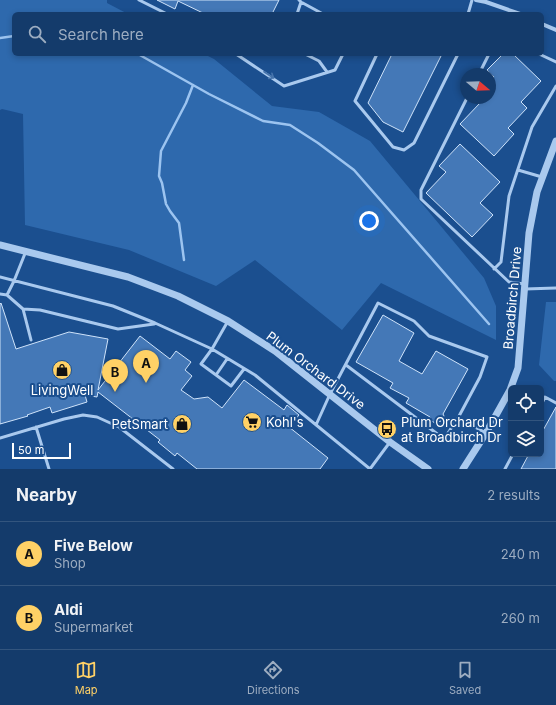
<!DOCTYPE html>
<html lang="en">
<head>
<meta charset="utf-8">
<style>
	body { margin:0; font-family:Inter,sans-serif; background:#1d4271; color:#f1f3f6 }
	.controls { position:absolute; right:12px; bottom:12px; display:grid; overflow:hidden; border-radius:6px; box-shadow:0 2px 6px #0003 }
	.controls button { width:36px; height:36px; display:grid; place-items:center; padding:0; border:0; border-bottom:1px solid #33557e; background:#143b6b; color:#f1f3f6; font:20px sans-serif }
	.compass { position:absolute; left:460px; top:68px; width:36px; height:36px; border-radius:50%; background:#143b6b; box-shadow:0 2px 6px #0003; rotate:109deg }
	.scale { position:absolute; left:12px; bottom:10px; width:59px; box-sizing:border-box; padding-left:4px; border:2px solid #fff; border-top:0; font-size:11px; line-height:14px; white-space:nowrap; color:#fff; -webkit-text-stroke:3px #1b4f8f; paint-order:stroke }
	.you { position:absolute; left:369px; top:221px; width:14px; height:14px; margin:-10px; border:3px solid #fff; border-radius:50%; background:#1a73e8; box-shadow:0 0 0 6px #1a73e833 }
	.badge { display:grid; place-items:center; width:26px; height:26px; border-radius:50%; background:#ffd166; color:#111; font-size:13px; font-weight:700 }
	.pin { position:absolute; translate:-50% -33px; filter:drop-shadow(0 1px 2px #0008) }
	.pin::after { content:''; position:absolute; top:21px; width:14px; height:12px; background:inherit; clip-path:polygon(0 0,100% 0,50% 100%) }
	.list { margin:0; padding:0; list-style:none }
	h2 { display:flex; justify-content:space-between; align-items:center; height:52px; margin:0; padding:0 16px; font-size:17px }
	h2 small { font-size:13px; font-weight:400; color:#9dadc1 }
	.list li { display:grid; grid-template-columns:26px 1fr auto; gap:12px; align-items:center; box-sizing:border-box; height:64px; padding:0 16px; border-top:1px solid #33557e }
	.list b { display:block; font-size:15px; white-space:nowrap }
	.list p { margin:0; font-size:13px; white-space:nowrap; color:#9dadc1 }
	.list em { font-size:13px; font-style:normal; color:#9dadc1 }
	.icon { flex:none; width:22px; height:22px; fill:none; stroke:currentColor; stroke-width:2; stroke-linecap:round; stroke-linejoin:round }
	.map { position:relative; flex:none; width:556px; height:469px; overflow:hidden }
	.search { position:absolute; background:#143b6b; box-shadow:0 2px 6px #0003; left:12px; right:12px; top:12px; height:44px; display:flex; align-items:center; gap:10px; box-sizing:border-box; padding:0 14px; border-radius:6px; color:#9dadc1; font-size:15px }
	.sheet { height:180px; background:#143b6b }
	nav { display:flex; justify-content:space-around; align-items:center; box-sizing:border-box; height:56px; border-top:1px solid #33557e; background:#143b6b; font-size:11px; color:#9dadc1 }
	nav a { display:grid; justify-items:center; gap:2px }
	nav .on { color:#ffd166 }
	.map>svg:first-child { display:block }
	.green { fill:#2e69ad }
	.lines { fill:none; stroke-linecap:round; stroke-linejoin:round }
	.stream { stroke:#9cc4f0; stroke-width:2.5 }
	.building { fill:#4478b7; stroke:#cfe3fa }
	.service { stroke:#a9c9ee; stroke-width:3 }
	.minor { stroke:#a9c9ee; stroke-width:4 }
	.tertiary { stroke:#a9c9ee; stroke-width:7 }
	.oneway { stroke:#4674ac }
	.labels { text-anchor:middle; stroke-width:4; stroke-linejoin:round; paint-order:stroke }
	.street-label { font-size:13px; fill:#fff; stroke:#1b4f8f }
	.poi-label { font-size:13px; fill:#fff; stroke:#1b4f8f; text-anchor:start }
</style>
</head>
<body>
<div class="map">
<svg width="556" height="469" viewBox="0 0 556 469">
	<rect width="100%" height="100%" fill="#1b4f8f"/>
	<path class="green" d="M0 0H107V3L128 14H14V54H204L214 59 272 106 319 112 370 141 484 278 496 306V340L381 283 342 330 255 260 216 286 129 250 25 225 23 114 2 109 0 110Z
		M546 302H556V381H554L539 365Z"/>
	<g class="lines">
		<path class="stream" d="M0 38 14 36
			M138 54 209 94 263 121 290 125 318 143 354 170 489 324
			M184 260 179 223 170 211 166 204 162 183 159 176 161 151 186 103 193 85"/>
	</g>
	<path class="building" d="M157 0H279L272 14H205L178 1 175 9Z
		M392 54H442L403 132 383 122 368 103Z
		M503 54H513L541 81 521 102 527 108 508 128 514 134 494 156 460 124 480 103 475 98H490V80L494 77 487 70Z
		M460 144 500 182 480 203 493 215 472 237 426 193 446 172 439 166Z
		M1 303 16 349 69 332 108 339 98 390 140 336 170 359 176 351 191 362 185 370 192 376 181 390 194 399 208 397 222 408 244 380 284 410 287 405 299 415 289 427 328 458 320 469H197L177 453 175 456 158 442 160 440 98 392 97 397 85 395 87 402 52 413 50 407 27 415 28 416 0 424V304Z
		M383 315 414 333 399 361 422 374 436 351 468 369 443 414 444 416 441 421 435 423 430 420V417L406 403 409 398 390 388 393 383 356 362Z
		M556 407V469H521L529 454H541V434Z"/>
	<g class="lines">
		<path class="service" d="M139 0 167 14
			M299 0 301 2 323 14
			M297 14 301 2
			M468 14 472 0
			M236 54 284 86 335 70 343 54
			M305 54 319 61 327 72
			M377 54 355 101 393 147 404 150 414 143 458 54
			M539 54 556 62
			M479 74 489 54
			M467 98 421 190V199L509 282 524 284
			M518 170 542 177
			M494 269 501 262 509 196 532 127 556 86
			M0 277 113 306 155 323 212 349 201 364 231 386 244 369
			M525 289 556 288
			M0 294 7 295 14 281 26 251
			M7 295 23 309 31 340
			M23 309 40 310 118 329 154 324
			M228 321 212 349 255 375 370 469
			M346 365 444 439 458 418
			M216 375 227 359
			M541 405 545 397 556 403
			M316 425 330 394 378 303 414 321 429 336 487 357 480 377 458 418 486 433
			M36 427 49 469
			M0 438 64 419 83 415 97 417 119 427 173 469
			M370 469 390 442
			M505 469 513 454"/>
		<path class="minor" d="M476 0 486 2 520 14
			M542 24 556 30"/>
		<path class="tertiary" d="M0 245 128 277 178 296 228 321 275 351 390 442 428 469
			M463 469 486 433 510 390 518 368 529 233 537 192 556 141"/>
	</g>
	<defs><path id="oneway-shaft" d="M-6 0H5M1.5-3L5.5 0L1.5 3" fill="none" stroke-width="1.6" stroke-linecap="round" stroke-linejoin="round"/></defs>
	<use class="oneway" href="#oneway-shaft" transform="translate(269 75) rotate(33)"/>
	<defs>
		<symbol id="shop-disc" viewBox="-11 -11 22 22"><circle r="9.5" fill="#ffd166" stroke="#1b4f8f"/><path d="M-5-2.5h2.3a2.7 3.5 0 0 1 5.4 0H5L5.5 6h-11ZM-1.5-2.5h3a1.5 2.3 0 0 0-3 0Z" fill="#111"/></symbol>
		<symbol id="supermarket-disc" viewBox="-11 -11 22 22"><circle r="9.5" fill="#ffd166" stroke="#1b4f8f"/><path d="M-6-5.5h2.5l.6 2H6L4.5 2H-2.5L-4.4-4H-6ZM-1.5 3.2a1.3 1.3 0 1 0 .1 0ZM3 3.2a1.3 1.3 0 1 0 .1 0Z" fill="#111"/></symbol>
		<symbol id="bus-disc" viewBox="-11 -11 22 22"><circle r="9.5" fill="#ffd166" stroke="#1b4f8f"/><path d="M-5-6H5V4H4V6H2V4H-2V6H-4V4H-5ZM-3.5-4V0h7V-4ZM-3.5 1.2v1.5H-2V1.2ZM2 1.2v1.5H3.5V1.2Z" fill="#111"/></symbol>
	</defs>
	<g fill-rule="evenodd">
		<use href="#shop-disc" x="51" y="359" width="22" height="22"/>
		<use href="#supermarket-disc" x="241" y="411" width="22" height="22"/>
		<use href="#shop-disc" x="171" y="413" width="22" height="22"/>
		<use href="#bus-disc" x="376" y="418" width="22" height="22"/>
	</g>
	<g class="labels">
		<g class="street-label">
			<text transform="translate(512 298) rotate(-85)" y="5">Broadbirch Drive</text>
			<text transform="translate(316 370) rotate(37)" y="5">Plum Orchard Drive</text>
		</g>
		<g class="poi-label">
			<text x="62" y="395" text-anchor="middle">LivingWell</text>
			<text x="266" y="427">Kohl's</text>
			<text x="401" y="427">Plum Orchard Dr<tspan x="401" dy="15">at Broadbirch Dr</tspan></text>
			<text x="168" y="429" text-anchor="end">PetSmart</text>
		</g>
	</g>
</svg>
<div class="controls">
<button><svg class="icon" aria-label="locate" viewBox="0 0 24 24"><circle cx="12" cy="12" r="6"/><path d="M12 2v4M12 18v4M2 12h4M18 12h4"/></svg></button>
<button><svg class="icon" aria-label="layers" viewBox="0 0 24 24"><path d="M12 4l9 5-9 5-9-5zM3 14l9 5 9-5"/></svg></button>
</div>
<svg class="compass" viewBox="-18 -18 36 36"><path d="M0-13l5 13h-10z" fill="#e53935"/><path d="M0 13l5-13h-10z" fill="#9dadc1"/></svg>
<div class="scale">50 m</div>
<div class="you"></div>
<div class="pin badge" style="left:146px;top:383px">A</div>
<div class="pin badge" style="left:115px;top:392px">B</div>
<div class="search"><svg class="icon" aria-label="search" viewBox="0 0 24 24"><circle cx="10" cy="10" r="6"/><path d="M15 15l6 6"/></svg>Search here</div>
</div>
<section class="sheet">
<h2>Nearby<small>2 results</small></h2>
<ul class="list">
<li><span class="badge">A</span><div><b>Five Below</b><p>Shop</p></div><em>240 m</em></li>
<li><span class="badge">B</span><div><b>Aldi</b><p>Supermarket</p></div><em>260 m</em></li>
</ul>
</section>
<nav>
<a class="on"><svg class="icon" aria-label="map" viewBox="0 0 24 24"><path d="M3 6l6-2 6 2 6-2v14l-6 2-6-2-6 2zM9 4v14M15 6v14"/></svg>Map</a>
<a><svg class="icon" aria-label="directions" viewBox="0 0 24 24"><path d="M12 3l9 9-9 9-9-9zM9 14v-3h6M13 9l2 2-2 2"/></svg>Directions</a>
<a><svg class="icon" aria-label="saved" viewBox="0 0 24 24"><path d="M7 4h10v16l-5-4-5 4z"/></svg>Saved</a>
</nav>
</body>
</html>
